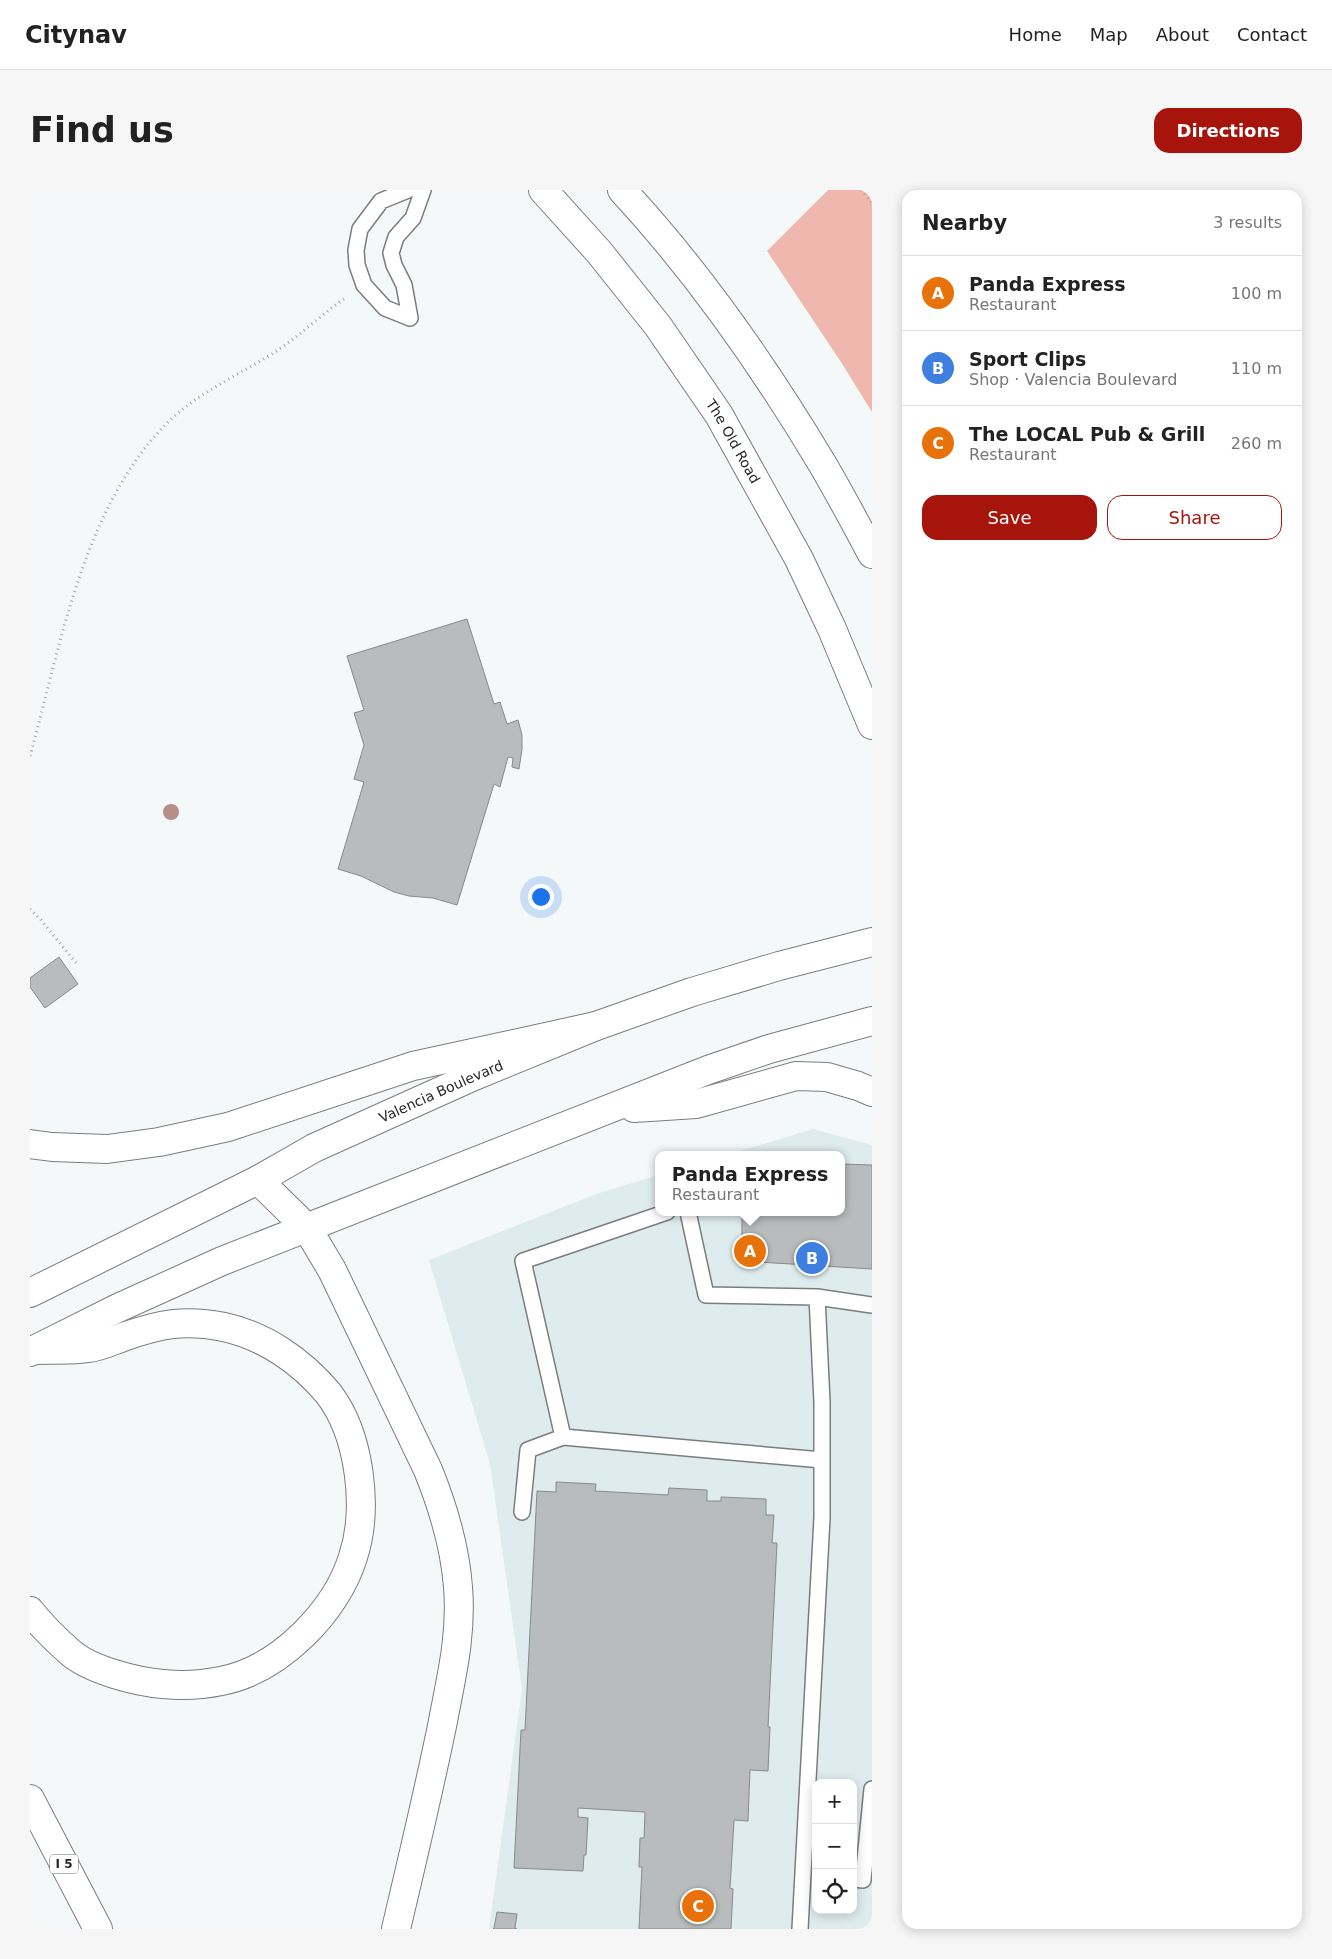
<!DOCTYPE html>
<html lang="en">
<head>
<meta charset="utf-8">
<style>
	body { margin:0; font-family:"DejaVu Sans",sans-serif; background:#f6f6f6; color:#222 }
	.controls { position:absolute; right:15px; bottom:15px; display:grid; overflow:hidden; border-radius:10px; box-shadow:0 2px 12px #0003 }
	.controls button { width:45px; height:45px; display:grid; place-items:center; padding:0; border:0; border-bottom:1px solid #e0e0e0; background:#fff; color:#222; font:25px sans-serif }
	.you { position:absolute; left:510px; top:706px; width:18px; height:18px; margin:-12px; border:4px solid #fff; border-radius:50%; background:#1a73e8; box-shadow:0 0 0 8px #1a73e833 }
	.badge { display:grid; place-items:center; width:32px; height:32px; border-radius:50%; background:#a7140c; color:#fff; font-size:16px; font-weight:700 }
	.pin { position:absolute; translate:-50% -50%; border:2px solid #fff; box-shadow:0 1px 5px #0006 }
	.popup { position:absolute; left:625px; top:961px; width:190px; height:65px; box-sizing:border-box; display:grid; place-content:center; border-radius:10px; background:#fff; filter:drop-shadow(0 1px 4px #0005); font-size:16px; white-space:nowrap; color:#767676 }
	.popup b { font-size:19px; color:#222 }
	.popup::after { content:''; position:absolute; left:50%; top:100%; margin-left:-10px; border:10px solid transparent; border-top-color:#fff }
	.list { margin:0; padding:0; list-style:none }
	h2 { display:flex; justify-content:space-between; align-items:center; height:65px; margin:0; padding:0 20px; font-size:21px }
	h2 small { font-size:16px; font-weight:400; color:#767676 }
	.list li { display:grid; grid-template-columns:32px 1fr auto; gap:15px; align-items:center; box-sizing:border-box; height:75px; padding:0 20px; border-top:1px solid #e0e0e0 }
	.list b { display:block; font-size:19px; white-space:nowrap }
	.list p { margin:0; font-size:16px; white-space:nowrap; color:#767676 }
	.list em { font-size:16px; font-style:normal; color:#767676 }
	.actions { display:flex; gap:10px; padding:15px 20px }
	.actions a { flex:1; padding:11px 0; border:1px solid #a7140c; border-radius:15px; text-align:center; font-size:18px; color:#a7140c }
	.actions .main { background:#a7140c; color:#fff }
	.icon { flex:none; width:28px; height:28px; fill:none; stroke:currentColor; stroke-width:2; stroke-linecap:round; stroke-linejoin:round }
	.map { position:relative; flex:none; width:842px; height:1739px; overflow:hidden; border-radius:15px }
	header { display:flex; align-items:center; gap:30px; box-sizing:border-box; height:70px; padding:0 25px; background:#fff; border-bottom:1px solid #e0e0e0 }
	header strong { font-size:24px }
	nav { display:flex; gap:28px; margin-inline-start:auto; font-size:18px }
	.intro { display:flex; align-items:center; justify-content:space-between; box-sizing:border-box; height:120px; padding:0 30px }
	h1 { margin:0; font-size:35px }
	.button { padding:12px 22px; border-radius:15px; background:#a7140c; color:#fff; font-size:18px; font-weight:700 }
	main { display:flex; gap:30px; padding:0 30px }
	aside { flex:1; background:#fff; border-radius:15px; box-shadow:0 2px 12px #0003 }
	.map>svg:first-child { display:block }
	.built { fill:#dfecee; fill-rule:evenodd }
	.green { fill:#efb7ad }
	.building { fill:#b9bcbd; stroke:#868a8a }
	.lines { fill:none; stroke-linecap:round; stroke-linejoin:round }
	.lane-casing { stroke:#7a7d7e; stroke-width:18 }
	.primary-casing { stroke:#7a7d7e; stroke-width:30 }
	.highway-casing { stroke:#7a7d7e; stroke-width:30 }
	.path { stroke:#a2a5a5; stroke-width:3; stroke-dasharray:1 4; stroke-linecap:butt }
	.lane { stroke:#fff; stroke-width:15 }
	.primary { stroke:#fff; stroke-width:28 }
	.highway { stroke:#fff; stroke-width:28 }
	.tree { fill:#b88e89 }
	.labels { text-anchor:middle; stroke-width:4; stroke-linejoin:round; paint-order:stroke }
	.shield { fill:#fff; stroke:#666868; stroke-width:1 }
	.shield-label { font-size:12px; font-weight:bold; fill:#252727 }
	.street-label { font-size:14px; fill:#252727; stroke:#fff }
</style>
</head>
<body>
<header>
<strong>Citynav</strong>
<nav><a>Home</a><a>Map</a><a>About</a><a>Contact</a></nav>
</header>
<div class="intro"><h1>Find us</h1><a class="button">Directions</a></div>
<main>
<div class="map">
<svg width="842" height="1739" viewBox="0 0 842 1739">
	<rect width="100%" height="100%" fill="#f5f8f9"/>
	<path class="built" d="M783 939 842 955V1739H459L492 1499 460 1274 399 1070 569 1003 629 985V1022H811V965H697ZM786 1593H823V1720H786Z"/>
	<path class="green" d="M798 0H842V222L811 172 737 61Z"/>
	<path class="building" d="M437 429 464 514 470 512 477 534 488 530 492 545V559L489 579 482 577 483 568 478 567 470 597 464 594 427 715 403 708 379 706 364 702 331 686 308 679 334 592 324 589 334 555 324 523 334 520 317 466Z
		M29 767 48 794 15 818 0 797V788Z
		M811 974 842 975V1079L712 1071V1022H811Z
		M526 1292 566 1294 565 1301 638 1305 639 1298 677 1300V1311H691V1307L736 1309V1325H744L742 1353H747L738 1537H740L738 1581 720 1580 718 1631 704 1630 700 1698 703 1699 701 1739H609L612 1677H609L610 1648H614L615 1622 548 1618V1627L558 1628 556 1665H554L553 1681 484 1678 491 1540H495L507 1301 526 1302Z
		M467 1722 487 1724 485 1738 487 1739H463L464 1738Z"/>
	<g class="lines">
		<defs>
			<path id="lane" d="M378 0 351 11 330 39 326 60 327 75 334 95 355 118 380 128
				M380 128 374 95 364 75 361 63 366 47 383 28 393 0
				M637 1022 493 1071 533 1247 792 1270
				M658 1022 676 1105 787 1107
				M492 1322 498 1260 533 1247
				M823 1689 833 1690 842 1599
				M770 1739 792 1328V1212L787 1107 842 1115"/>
			<g id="primary">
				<path id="s1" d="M513 0 569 62 628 136 689 225 769 369 802 439 842 535"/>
				<path d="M592 0C669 83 735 178 793 275 810 304 826 334 842 364"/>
				<path d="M604 918 666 914 766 886 797 887 828 896 842 902"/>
				<path id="s2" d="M0 1103 228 990 284 958 444 886 566 836 662 802 749 776 842 752"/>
				<path d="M0 1162 88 1118 192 1071 678 880 739 859 842 831"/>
			</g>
			<path id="highway" d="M0 954 22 957 77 959 129 952 198 937 383 876 566 836
				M228 990 277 1038 302 1080 398 1280C413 1317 425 1357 428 1397 432 1446 421 1488 412 1536 398 1604 382 1671 366 1739
				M0 1421C12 1436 26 1450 41 1463 61 1480 107 1492 133 1494 153 1496 172 1495 191 1491 249 1480 306 1422 323 1367 339 1318 330 1244 298 1203 271 1171 235 1146 194 1137 154 1129 130 1134 93 1147 82 1151 70 1157 58 1158 41 1161 22 1159 4 1160
				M0 1609 68 1739"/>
		</defs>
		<use href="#lane" class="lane-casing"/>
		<use href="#primary" class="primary-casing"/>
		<use href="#highway" class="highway-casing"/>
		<path class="path" d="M831 0 842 13
			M0 566C31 454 53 318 137 233 169 201 214 183 251 158 274 142 294 122 317 107
			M0 719 11 730 47 774"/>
		<use href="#lane" class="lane"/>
		<use href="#primary" class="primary"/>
		<use href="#highway" class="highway"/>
	</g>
	<circle class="tree" cx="141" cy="622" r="8"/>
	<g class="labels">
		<rect class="shield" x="20" y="1664.5" width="28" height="19" rx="4"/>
		<g class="shield-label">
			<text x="34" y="1678">I 5</text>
		</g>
		<g class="street-label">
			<text dy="5" stroke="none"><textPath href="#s1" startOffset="316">The Old Road</textPath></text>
			<text dy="5" stroke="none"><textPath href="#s2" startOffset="458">Valencia Boulevard</textPath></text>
		</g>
	</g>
</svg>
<div class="controls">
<button>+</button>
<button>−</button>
<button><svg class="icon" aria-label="locate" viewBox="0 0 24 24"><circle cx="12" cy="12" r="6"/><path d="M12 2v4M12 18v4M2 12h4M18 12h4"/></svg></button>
</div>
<div class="you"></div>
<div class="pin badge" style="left:720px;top:1061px;background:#e8710a">A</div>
<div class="popup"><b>Panda Express</b>Restaurant</div>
<div class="pin badge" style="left:782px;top:1068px;background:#3f7fe0">B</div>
<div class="pin badge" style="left:668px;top:1716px;background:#e8710a">C</div>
</div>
<aside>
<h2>Nearby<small>3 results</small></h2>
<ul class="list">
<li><span class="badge" style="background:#e8710a">A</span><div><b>Panda Express</b><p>Restaurant</p></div><em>100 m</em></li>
<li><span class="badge" style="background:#3f7fe0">B</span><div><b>Sport Clips</b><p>Shop · Valencia Boulevard</p></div><em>110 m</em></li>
<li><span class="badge" style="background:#e8710a">C</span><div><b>The LOCAL Pub &amp; Grill</b><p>Restaurant</p></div><em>260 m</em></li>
</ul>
<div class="actions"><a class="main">Save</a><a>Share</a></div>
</aside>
</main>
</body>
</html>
